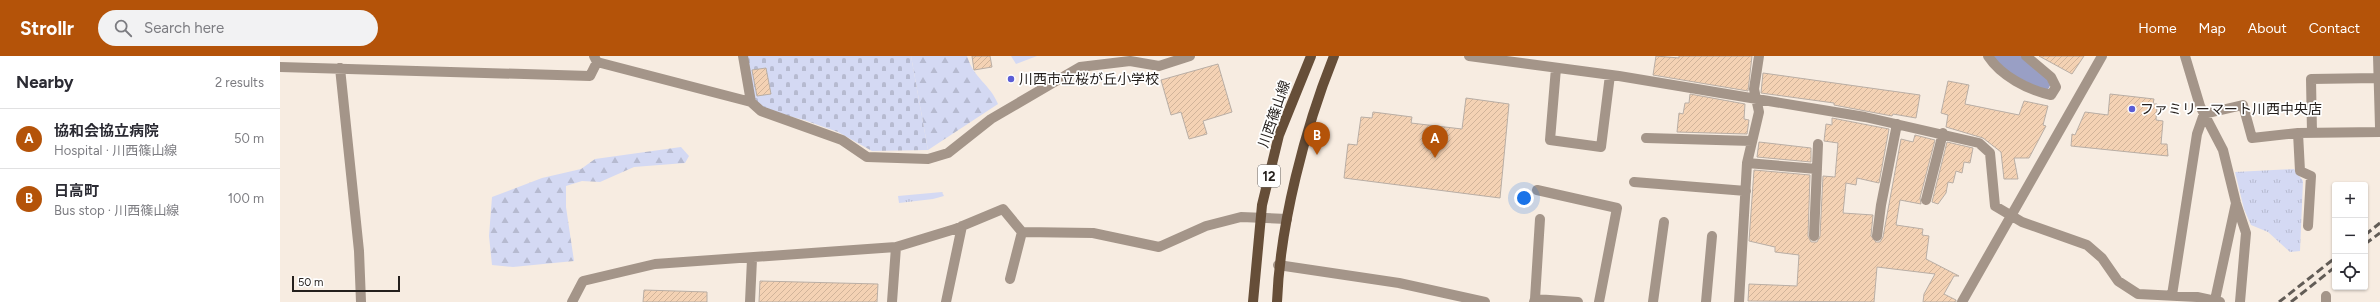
<!DOCTYPE html>
<html lang="en">
<head>
<meta charset="utf-8">
<style>
	body { margin:0; font-family:Figtree,"Noto Sans JP",sans-serif; background:#f2f2f3; color:#2b2b33 }
	.controls { position:absolute; right:12px; bottom:12px; display:grid; overflow:hidden; border-radius:4px; box-shadow:0 1px 3px #0004 }
	.controls button { width:36px; height:36px; display:grid; place-items:center; padding:0; border:0; border-bottom:1px solid #e1e1e2; background:#fff; color:#2b2b33; font:20px sans-serif }
	.scale { position:absolute; left:12px; bottom:10px; width:108px; box-sizing:border-box; padding-left:4px; border:2px solid #241f1c; border-top:0; font-size:11px; line-height:14px; white-space:nowrap; color:#241f1c; -webkit-text-stroke:3px #fff; paint-order:stroke }
	.you { position:absolute; left:1244px; top:142px; width:14px; height:14px; margin:-10px; border:3px solid #fff; border-radius:50%; background:#1a73e8; box-shadow:0 0 0 6px #1a73e833 }
	.badge { display:grid; place-items:center; width:26px; height:26px; border-radius:50%; background:#b45309; color:#fff; font-size:13px; font-weight:700 }
	.pin { position:absolute; translate:-50% -33px; filter:drop-shadow(0 1px 2px #0008) }
	.pin::after { content:''; position:absolute; top:21px; width:14px; height:12px; background:inherit; clip-path:polygon(0 0,100% 0,50% 100%) }
	.list { margin:0; padding:0; list-style:none }
	h2 { display:flex; justify-content:space-between; align-items:center; height:52px; margin:0; padding:0 16px; font-size:17px }
	h2 small { font-size:13px; font-weight:400; color:#7c7c81 }
	.list li { display:grid; grid-template-columns:26px 1fr auto; gap:12px; align-items:center; box-sizing:border-box; height:60px; padding:0 16px; border-top:1px solid #e1e1e2 }
	.list b { display:block; font-size:15px; white-space:nowrap }
	.list p { margin:0; font-size:13px; white-space:nowrap; color:#7c7c81 }
	.list em { font-size:13px; font-style:normal; color:#7c7c81 }
	.icon { flex:none; width:22px; height:22px; fill:none; stroke:currentColor; stroke-width:2; stroke-linecap:round; stroke-linejoin:round }
	.map { position:relative; flex:none; width:2100px; height:246px; overflow:hidden }
	header { display:flex; align-items:center; gap:24px; box-sizing:border-box; height:56px; padding:0 20px; background:#b45309; color:#fff }
	header strong { font-size:19px }
	nav { display:flex; gap:22px; margin-inline-start:auto; font-size:14px }
	.search { width:280px; height:36px; background:#f2f2f3; display:flex; align-items:center; gap:10px; box-sizing:border-box; padding:0 14px; border-radius:22px; color:#7c7c81; font-size:15px }
	main { display:flex }
	aside { flex:1; background:#fff }
	.map>svg:first-child { display:block }
	.forest { fill:url(#forest-firs) }
	.cemetery { fill:url(#cemetery-stones) }
	.park { fill:url(#park-tufts) }
	.garden { fill:#d4d9f3 }
	.lines { fill:none; stroke-linecap:round; stroke-linejoin:round }
	.river { stroke:#999fc5; stroke-width:26 }
	.building { fill:url(#building-hatch); stroke:#b9aea5 }
	.minor { stroke:#a49589; stroke-width:10 }
	.major { stroke:#664e38; stroke-width:10 }
	.rail { stroke:#625c56; stroke-width:3; stroke-dasharray:8 4; stroke-linecap:butt }
	.poi-dot { fill:#5b5dd5; stroke:#fff; stroke-width:1.5 }
	.labels { text-anchor:middle; stroke-width:3.5; stroke-linejoin:round; paint-order:stroke }
	.shield { fill:#fff; stroke:#666260; stroke-width:1 }
	.shield-label { font-size:13px; font-weight:bold; fill:#241f1c }
	.poi-label { font-size:14px; fill:#241f1c; stroke:#fff; text-anchor:start }
	.street-label { font-size:14px; fill:#241f1c; stroke:#fff }
</style>
</head>
<body>
<header>
<strong>Strollr</strong>
<div class="search"><svg class="icon" aria-label="search" viewBox="0 0 24 24"><circle cx="10" cy="10" r="6"/><path d="M15 15l6 6"/></svg>Search here</div>
<nav><a>Home</a><a>Map</a><a>About</a><a>Contact</a></nav>
</header>
<main>
<aside>
<h2>Nearby<small>2 results</small></h2>
<ul class="list">
<li><span class="badge">A</span><div><b>協和会協立病院</b><p>Hospital · 川西篠山線</p></div><em>50 m</em></li>
<li><span class="badge">B</span><div><b>日高町</b><p>Bus stop · 川西篠山線</p></div><em>100 m</em></li>
</ul>
</aside>
<div class="map">
<svg width="2100" height="246" viewBox="0 0 2100 246">
	<defs>
		<pattern id="forest-firs" width="22" height="20" patternUnits="userSpaceOnUse"><rect width="22" height="20" fill="#d4d9f3"/><path d="M5 1l3.5 6h-7zM16 11l3.5 6h-7z" fill="#b6bad0"/></pattern>
		<pattern id="cemetery-stones" width="16" height="16" patternUnits="userSpaceOnUse"><rect width="16" height="16" fill="#d4d9f3"/><path d="M2 7V4a2 2 0 0 1 4 0v3zM10 15v-3a2 2 0 0 1 4 0v3z" fill="#b6bad0"/></pattern>
		<pattern id="park-tufts" width="24" height="20" patternUnits="userSpaceOnUse"><rect width="24" height="20" fill="#d4d9f3"/><path d="M3 7l-1-3M5 7V3M7 7l1-3M15 17l-1-3M17 17v-4M19 17l1-3" fill="none" stroke="#b6bad0"/></pattern>
		<pattern id="building-hatch" width="6" height="6" patternUnits="userSpaceOnUse"><rect width="6" height="6" fill="#f4d2b4"/><path d="M-1 1l2-2M0 6l6-6M5 7l2-2" fill="none" stroke="#d1b49a"/></pattern>
	</defs>
	<rect width="100%" height="100%" fill="#f7ece1"/>
	<path class="forest" d="M631 0H687C694 23 710 28 718 48L648 94Z
		M401 91 409 100 405 107 354 111 320 126 302 125 286 130V151L294 205 233 211 212 209 209 180 212 141 262 122 301 113 315 103Z"/>
	<path class="cemetery" d="M466 0H631L648 94 592 95 558 76 524 64 485 54 474 42Z"/>
	<path class="park" d="M2014 113 2023 125 2020 195 2010 196 1988 176 1971 169 1964 153 1955 116Z
		M662 136 664 140 653 143 619 147 618 140Z"/>
	<path class="garden" d="M731 0H757L736 8Z"/>
	<g class="lines">
		<path class="river" d="M1726 0 1758 25"/>
	</g>
	<path class="building" d="M692 0H710L712 11 694 14Z
		M1376 0 1399 2V0H1472L1468 35 1373 19Z
		M1759 0H1804L1792 18Z
		M938 8 952 56 923 65 927 78 909 83 901 56 891 59 881 24Z
		M486 12 491 38 477 40 472 14Z
		M1483 17 1640 39 1636 62 1613 58 1612 60 1554 49V47L1481 37Z
		M1668 25 1689 29 1685 48 1739 59 1744 45 1768 50 1763 69 1766 70 1749 102H1734L1738 123H1724L1721 96 1703 82 1666 71 1668 59 1661 57Z
		M1410 38 1465 48 1464 63 1469 64 1467 78 1397 76 1399 57 1403 58 1405 47H1409Z
		M1830 38 1874 43 1873 48H1877L1876 64 1883 65 1881 88H1887L1888 100 1791 90 1792 78 1795 79 1805 56 1828 59Z
		M1186 42 1229 48 1220 142 1064 122 1068 88 1077 89 1081 61 1092 62 1093 56 1132 61 1131 67 1182 73Z
		M1552 62 1609 73 1599 127 1577 122 1576 129 1566 127 1563 157 1593 159 1591 180 1596 186H1600L1603 181 1621 83 1633 86 1635 79 1655 84 1640 142 1641 148 1620 144 1616 169 1643 173 1642 179 1649 180 1646 203 1679 220H1674L1664 238 1676 244V246H1643L1644 238 1655 218 1597 211 1594 246 1468 245 1469 228 1517 230 1519 199 1495 196V191L1469 185 1474 114 1530 119 1528 180 1531 186H1537L1540 180 1543 120 1555 121 1558 87 1544 85 1546 68 1552 69Z
		M1479 86 1531 92V106L1477 101Z
		M1667 86 1693 92 1690 107 1684 106 1682 117 1676 115 1673 127 1668 126 1666 137 1658 148 1652 146Z
		M480 225 598 228 597 246H479Z
		M364 234 427 236V246H363Z"/>
	<g class="lines">
		<path class="minor" d="M314 0 317 6 471 46 481 55 562 84 587 101 648 103 668 97 711 63 800 11 850 5 879 10 910 0
			M463 0 471 46
			M1189 0 1339 20 1585 61 1699 87 1710 97 1715 150 1742 166 1807 189 1822 202 1838 225 1858 238 1917 241 1940 246
			M1708 0C1721 20 1748 34 1771 39L1776 31 1771 21 1746 0
			M1905 0 1920 50 1943 94 1956 147 1966 177 1960 246
			M2098 0 2100 71
			M0 11 310 20 317 6
			M60 12 79 195 81 246
			M1276 12 1270 84 1321 91 1330 19
			M2018 77 2020 115 2031 120 2028 170
			M2032 77 2031 23 2098 22
			M1366 82 1472 85
			M1467 107 1537 113
			M1354 126 1466 135
			M1257 134 1337 152 1319 246
			M1646 144 1663 77
			M1534 180 1538 88
			M1597 180 1601 149 1617 68
			M998 209 1119 227 1205 246
			M730 223 742 176
			M1892 239 1917 78 1924 58 1963 49 1972 82 2018 77 2100 76
			M1255 243 1260 163
			M1935 244 1956 147
			M292 246 303 225 375 208 616 191 675 173 723 153 742 176 813 177 879 191 926 170 961 161 1007 163
			M470 246 472 203
			M612 246 616 191
			M666 246 682 170
			M1254 246 1255 243 1298 246
			M1373 246 1384 166
			M1426 246 1432 180
			M1459 246 1467 107 1479 56 1474 33 1479 0
			M1682 246 1822 0
			M2046 246V240"/>
		<path class="major" d="M973 246 982 149 999 79 1031 0
			M997 246C1000 168 1025 72 1054 0"/>
		<path class="rail" d="M2085 179 2100 167
			M2085 188 2100 177
			M1999 246 2055 202
			M2011 246 2055 211"/>
	</g>
	<g class="poi-dot">
		<circle cx="731" cy="23" r="4"/>
		<circle cx="1852" cy="53" r="4"/>
	</g>
	<g class="labels">
		<rect class="shield" x="978" y="109" width="22" height="22" rx="3"/>
		<g class="shield-label">
			<text x="989" y="125">12</text>
		</g>
		<g class="poi-label">
			<text x="739" y="28">川西市立桜が丘小学校</text>
			<text x="1860" y="58">ファミリーマート川西中央店</text>
		</g>
		<g class="street-label">
			<text transform="translate(994 58) rotate(-71)" y="5">川西篠山線</text>
		</g>
	</g>
</svg>
<div class="controls">
<button>+</button>
<button>−</button>
<button><svg class="icon" aria-label="locate" viewBox="0 0 24 24"><circle cx="12" cy="12" r="6"/><path d="M12 2v4M12 18v4M2 12h4M18 12h4"/></svg></button>
</div>
<div class="scale">50 m</div>
<div class="you"></div>
<div class="pin badge" style="left:1155px;top:102px">A</div>
<div class="pin badge" style="left:1037px;top:99px">B</div>
</div>
</main>
</body>
</html>
